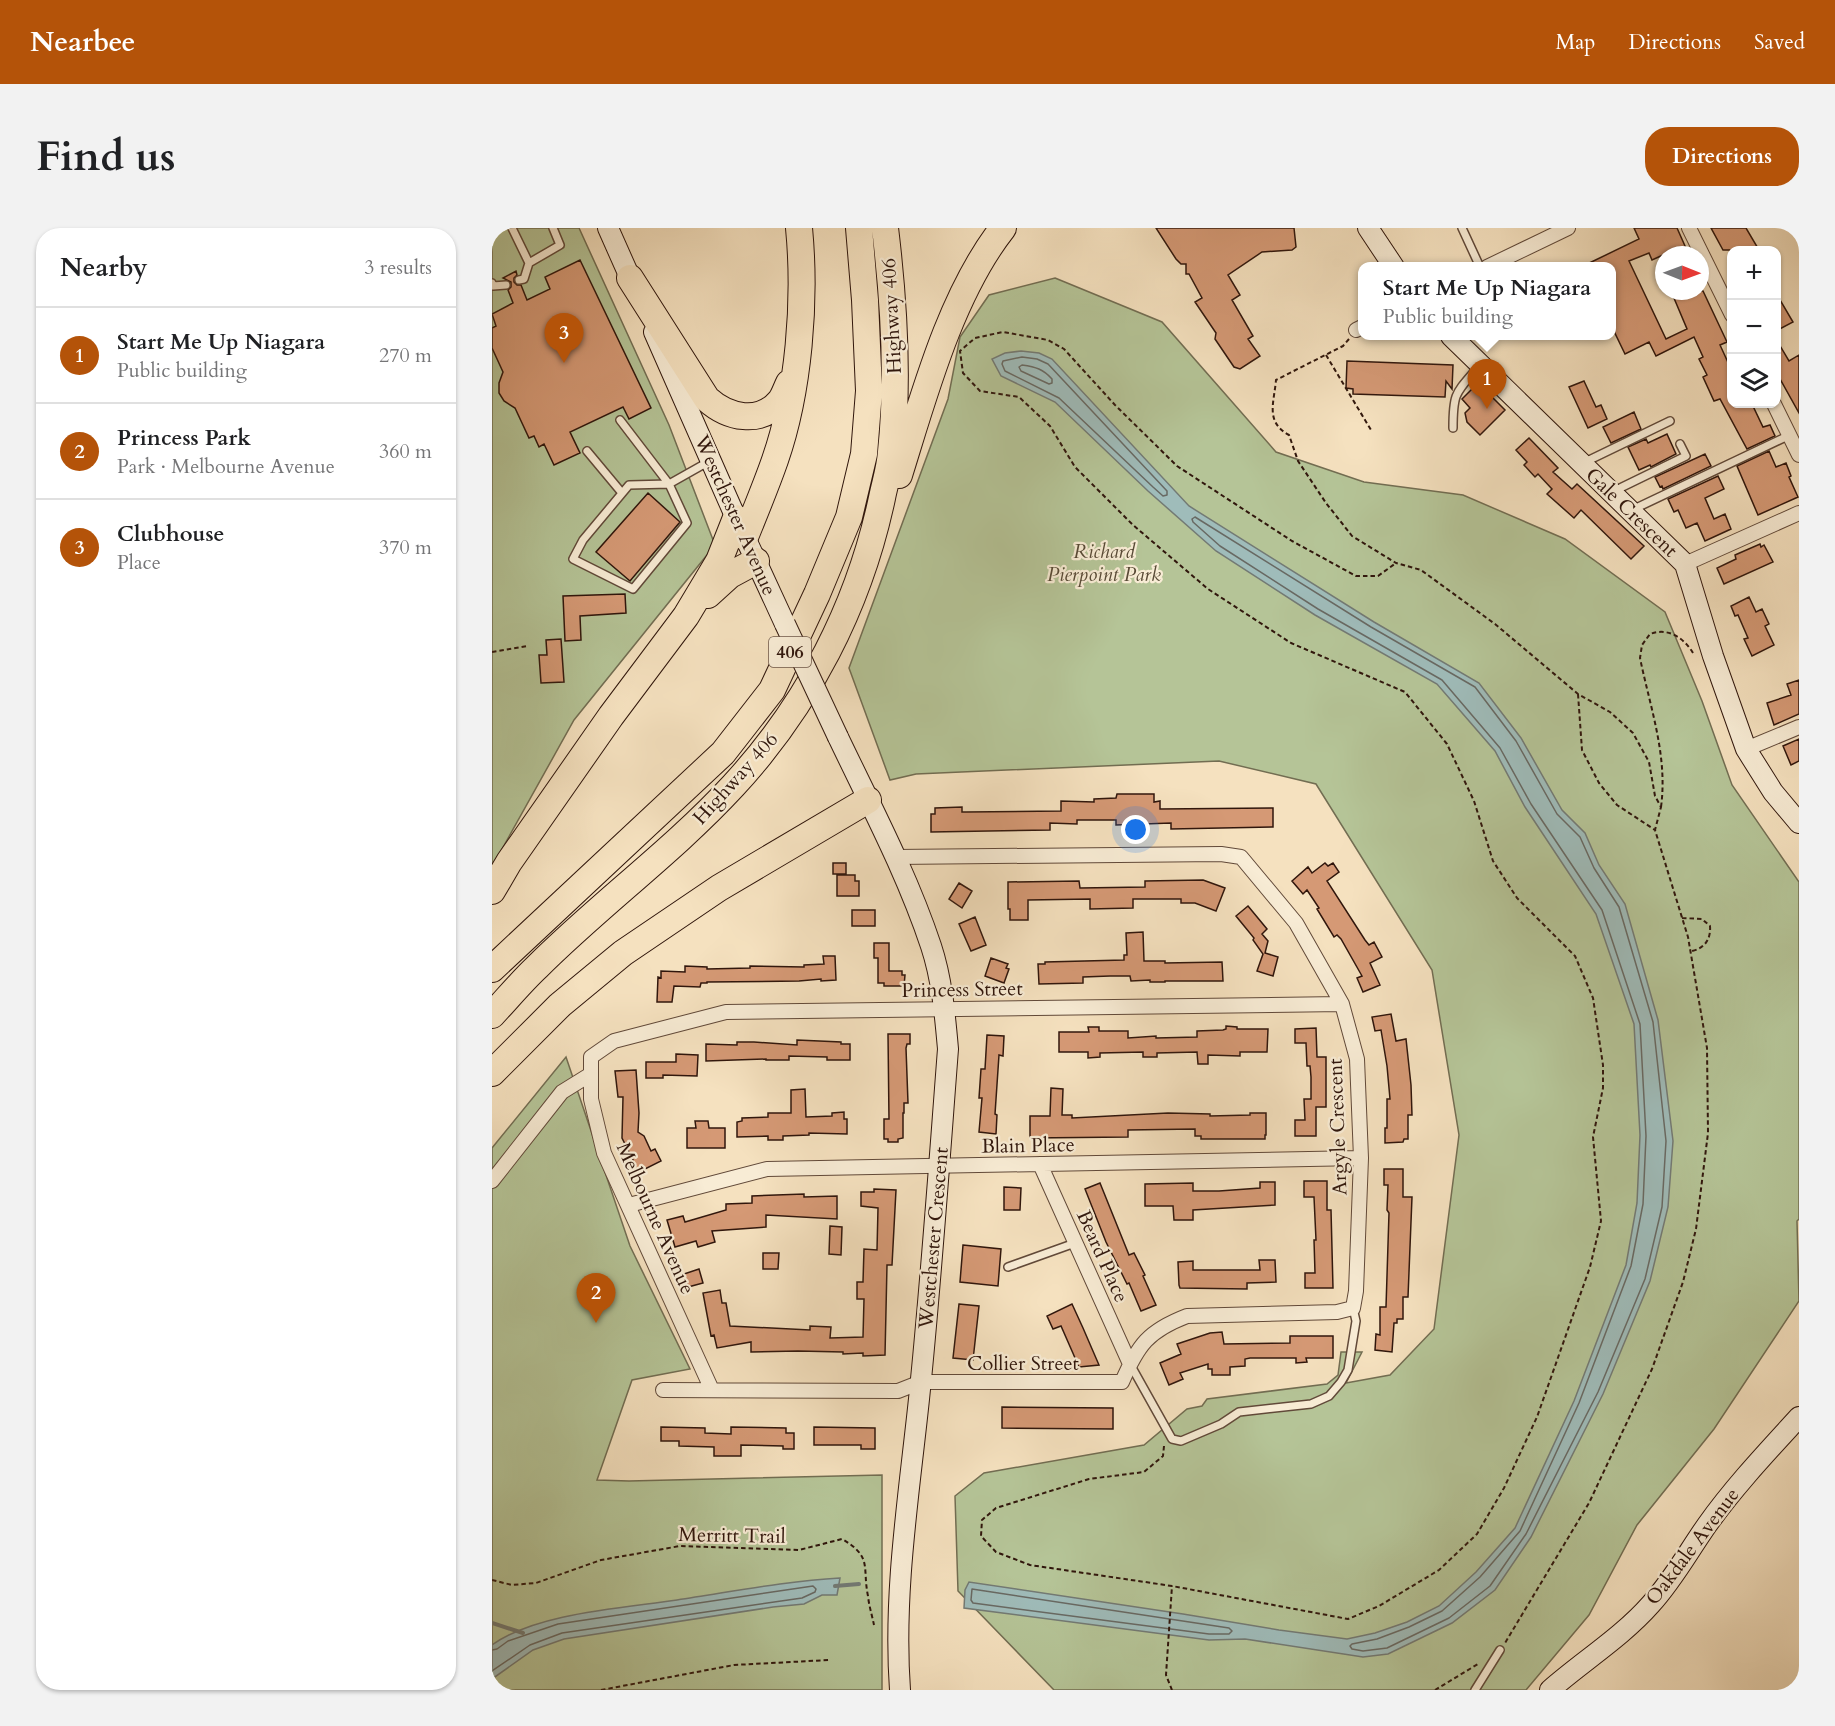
<!DOCTYPE html>
<html lang="en">
<head>
<meta charset="utf-8">
<style>
	body { margin:0; font-family:Cardo,serif; background:#f2f2f2; color:#202124 }
	.controls { position:absolute; right:18px; top:18px; display:grid; overflow:hidden; border-radius:12px; box-shadow:0 2px 4px #0004 }
	.controls button { width:54px; height:54px; display:grid; place-items:center; padding:0; border:0; border-bottom:2px solid #e0e0e0; background:#fff; color:#202124; font:30px sans-serif }
	.compass { position:absolute; left:1163px; top:18px; width:54px; height:54px; border-radius:50%; background:#fff; box-shadow:0 2px 4px #0004; rotate:91deg }
	.you { position:absolute; left:644px; top:602px; width:21px; height:21px; margin:-15px; border:4px solid #fff; border-radius:50%; background:#1a73e8; box-shadow:0 0 0 9px #1a73e833 }
	.badge { display:grid; place-items:center; width:39px; height:39px; border-radius:50%; background:#b45309; color:#fff; font-size:20px; font-weight:700 }
	.pin { position:absolute; translate:-50% -50px; filter:drop-shadow(0 2px 3px #0008) }
	.pin::after { content:''; position:absolute; top:32px; width:21px; height:18px; background:inherit; clip-path:polygon(0 0,100% 0,50% 100%) }
	.popup { position:absolute; left:866px; top:34px; width:258px; height:78px; box-sizing:border-box; display:grid; place-content:center; border-radius:12px; background:#fff; filter:drop-shadow(0 2px 4px #0005); font-size:20px; white-space:nowrap; color:#757577 }
	.popup b { font-size:22px; color:#202124 }
	.popup::after { content:''; position:absolute; left:50%; top:100%; margin-left:-12px; border:12px solid transparent; border-top-color:#fff }
	.list { margin:0; padding:0; list-style:none }
	h2 { display:flex; justify-content:space-between; align-items:center; height:78px; margin:0; padding:0 24px; font-size:26px }
	h2 small { font-size:20px; font-weight:400; color:#757577 }
	.list li { display:grid; grid-template-columns:39px 1fr auto; gap:18px; align-items:center; box-sizing:border-box; height:96px; padding:0 24px; border-top:2px solid #e0e0e0 }
	.list b { display:block; font-size:22px; white-space:nowrap }
	.list p { margin:0; font-size:20px; white-space:nowrap; color:#757577 }
	.list em { font-size:20px; font-style:normal; color:#757577 }
	.icon { flex:none; width:33px; height:33px; fill:none; stroke:currentColor; stroke-width:2; stroke-linecap:round; stroke-linejoin:round }
	.map { position:relative; flex:none; width:1307px; height:1462px; overflow:hidden; border-radius:24px }
	header { display:flex; align-items:center; gap:36px; box-sizing:border-box; height:84px; padding:0 30px; background:#b45309; color:#fff }
	header strong { font-size:28px }
	nav { display:flex; gap:33px; margin-inline-start:auto; font-size:21px }
	.intro { display:flex; align-items:center; justify-content:space-between; box-sizing:border-box; height:144px; padding:0 36px }
	h1 { margin:0; font-size:42px }
	.button { padding:15px 27px; border-radius:24px; background:#b45309; color:#fff; font-size:21px; font-weight:700 }
	main { display:flex; gap:36px; padding:0 36px }
	aside { flex:1; background:#fff; border-radius:24px; box-shadow:0 2px 4px #0004 }
	.map>svg:first-child { display:block }
	.green { fill:#b5c497; stroke:#726d52; stroke-width:1.5 }
	.water { fill:#9fbcba; stroke:#737a74; stroke-width:1.5 }
	.lines { fill:none; stroke-linecap:round; stroke-linejoin:round }
	.shore { stroke:#686963; stroke-width:1.5 }
	.stream { stroke:#737a74; stroke-width:4 }
	.building { fill:#d59975; stroke:#30160c; stroke-width:1.5 }
	.lane-casing { stroke:#614939; stroke-width:10 }
	.street-casing { stroke:#614939; stroke-width:16 }
	.secondary-casing { stroke:#30160c; stroke-width:22 }
	.highway-casing { stroke:#30160c; stroke-width:28 }
	.path { stroke:#30160c; stroke-width:2; stroke-dasharray:4.5 3; stroke-linecap:butt }
	.lane { stroke:#f8ecd5; stroke-width:7 }
	.street { stroke:#f8ecd5; stroke-width:14 }
	.secondary { stroke:#f8ecd5; stroke-width:20 }
	.highway { stroke:#f5e1bf; stroke-width:26 }
	.secondary-bridge-casing { stroke:#30160c; stroke-width:22; stroke-linecap:butt }
	.secondary-bridge { stroke:#f8ecd5; stroke-width:20 }
	.labels { text-anchor:middle; stroke-width:4.5; stroke-linejoin:round; paint-order:stroke }
	.shield { fill:#f8ecd5; stroke:#6c5648; stroke-width:1.5 }
	.shield-label { font-size:18px; font-weight:bold; fill:#30160c }
	.street-label { font-size:20px; fill:#30160c; stroke:#f8ecd5 }
	.park-label { font-size:20px; font-style:italic; fill:#584a36; stroke:#f8ecd5 }
</style>
</head>
<body>
<header>
<strong>Nearbee</strong>
<nav><a>Map</a><a>Directions</a><a>Saved</a></nav>
</header>
<div class="intro"><h1>Find us</h1><a class="button">Directions</a></div>
<main>
<aside>
<h2>Nearby<small>3 results</small></h2>
<ul class="list">
<li><span class="badge">1</span><div><b>Start Me Up Niagara</b><p>Public building</p></div><em>270 m</em></li>
<li><span class="badge">2</span><div><b>Princess Park</b><p>Park · Melbourne Avenue</p></div><em>360 m</em></li>
<li><span class="badge">3</span><div><b>Clubhouse</b><p>Place</p></div><em>370 m</em></li>
</ul>
</aside>
<div class="map">
<svg width="1307" height="1462" viewBox="0 0 1307 1462">
	<rect width="100%" height="100%" fill="#f5e1bf"/>
	<filter id="stains"><feTurbulence type="fractalNoise" baseFrequency=".00333" numOctaves="4"/><feColorMatrix values="0 0 0 0 .2 0 0 0 0 .09 0 0 0 0 .02 0 0 0 .5 -.17"/></filter>
	<radialGradient id="worn" r=".72"><stop offset=".6" stop-color="#630" stop-opacity="0"/><stop offset="1" stop-color="#630" stop-opacity=".3"/></radialGradient>
	<path class="green" d="M0 0H87L177 197 223 317 82 492 0 639Z
		M563 50 670 94 784 224 872 254 971 267 1073 311 1173 384 1210 473 1240 557 1307 654V991L1305 993 1307 1073 1222 1201 1145 1297 1097 1387 1034 1462H562L466 1363 463 1268 492 1245 652 1217 695 1181 710 1178 715 1171 835 1156 846 1147 849 1124H870L854 1155 898 1147 942 1101 967 907 940 742 824 556 727 533 424 546 398 552 357 440 456 171 468 109 497 67Z
		M74 829 138 1018 198 1141 140 1152 105 1252 137 1253 390 1247V1462H0V920Z"/>
	<path class="water" d="M529 123 547 125 560 131 697 278 882 394 987 455 1029 510 1070 582 1093 605 1107 637 1133 676 1166 792 1181 913 1176 979 1158 1053 1111 1166 1039 1309 1003 1362 960 1395 896 1426 871 1429 753 1411 717 1412 472 1380 473 1362 477 1354 691 1386 787 1402 855 1411 883 1405 915 1394 947 1378 984 1344 1023 1300 1082 1173 1134 1037 1145 975 1148 907 1142 796 1104 686 1033 579 1003 523 945 456 823 387 724 323 656 263 563 174 509 148 500 131 513 125Z
		M348 1350 345 1367H330L312 1376 281 1379 72 1411 41 1422 0 1451V1417C44 1385 131 1380 185 1372 239 1364 293 1353 348 1350Z"/>
	<g class="lines">
		<path class="shore" d="M530 129 545 131 556 136 675 263V267L671 268 661 259 567 170 513 143 510 136 511 133Z
			M530 137C544 139 551 141 560 151V155L557 156 529 143 527 139Z
			M703 289 879 399 983 459 1024 513 1065 586 1088 609 1102 640 1127 679 1161 794 1174 913 1170 979 1153 1051 1106 1164 1034 1306 998 1358 957 1390 895 1420 871 1423 860 1421 858 1418 860 1416 885 1411 917 1399 950 1383 988 1349 1028 1303 1087 1175 1139 1038 1151 976 1154 908 1148 796 1110 682 1039 576 1008 520 950 452 826 381 728 318 701 294 700 291Z
			M480 1361 737 1400 740 1403 737 1406H717L481 1375 479 1372Z
			M0 1422 5 1421 16 1413 66 1396 321 1358 324 1361 323 1364 310 1370 70 1405 38 1417 0 1443"/>
		<path class="stream" d="M343 1358 367 1356
			M0 1395 31 1405"/>
	</g>
	<path class="building" d="M664 0H802L804 19 800 22 770 24 736 47 748 67 740 72 761 108 756 111 768 128 748 141 742 139 723 111 724 105 703 74 710 70 697 46H694V36H689L684 31Z
		M1142 0H1185L1197 27H1171L1160 32 1157 25 1137 33 1174 111 1195 101 1179 63H1211L1235 114 1228 117 1239 141V176H1262H1260L1271 199 1278 197 1283 208 1255 221 1228 171 1222 173 1211 149 1215 147 1207 131 1211 129 1202 109 1164 128 1157 114 1133 126 1119 97V39H1089L1147 11Z
		M1219 0H1254L1267 22H1231Z
		M88 32 159 180 137 191 131 179 78 204 88 225 62 237 52 216 47 219 42 208 37 210 23 180 12 173 7 165V155L11 144 0 120V100L4 98 0 86 21 75 16 62 19 59V54L11 50 24 43 25 47 22 50V54L25 57H29L35 72 58 61 53 49Z
		M1284 65 1301 94 1284 103Z
		M1284 111 1297 133 1307 127V185L1288 151 1284 153Z
		M855 133 961 137 960 161 954 153 953 169 861 166V161L854 160Z
		M1092 153 1104 179 1109 177 1115 191 1096 200 1077 159Z
		M986 155 1013 182 988 207 975 194 973 185 978 180 970 171Z
		M1142 184 1149 201 1119 215 1111 199Z
		M1175 206 1184 226 1159 239 1158 237 1147 242 1136 219 1154 211 1156 215Z
		M1037 210 1066 240 1061 244 1080 261 1085 256 1152 318 1139 331 1089 282 1082 290 1055 266 1060 261 1046 246 1043 249 1032 237 1035 234 1024 222Z
		M1277 223 1284 239 1294 235 1299 248 1297 249 1306 269 1266 287 1245 238Z
		M1213 226 1219 238 1171 261 1170 258 1168 259 1163 249Z
		M1226 248 1232 261 1213 270 1222 291 1233 286 1239 301 1213 313 1205 295 1194 300 1186 282 1182 284 1176 271Z
		M156 265 188 294 138 353 104 324Z
		M1268 316 1269 319 1272 317 1281 334 1232 356 1225 340 1244 331 1243 327Z
		M133 366 134 385 88 388 89 412 73 413 71 368Z
		M1257 369 1264 384 1270 381 1277 396 1273 398 1282 417 1260 428 1252 411 1256 410 1246 387 1243 388 1239 378Z
		M69 411 72 454 49 455 47 427H55L54 412Z
		M1307 452V486L1282 497 1275 475 1299 467 1295 456Z
		M1307 511V533L1299 537 1291 518Z
		M625 566H662V574L668 573V581L781 580V599L679 601V595L624 597V592H585V596L558 595V602L439 604V586H443V580L470 579V584H474L569 583V573L602 574V571L624 570Z
		M341 635H354V646H341Z
		M833 635 836 638 841 635 847 644 835 653 873 712 877 717 882 714 890 729 878 735 888 757 871 764 865 750 870 748 849 711 845 707 842 709 825 681 827 680 815 662 811 666 800 653 816 639 820 645Z
		M345 647H363V653H367V668H345Z
		M711 652 733 660 724 683 703 675H689V671H641V680L598 681V671L536 672V692H518V681H516V654L587 653 588 660 653 659V653Z
		M467 655 480 663 470 680 457 671Z
		M756 678 775 701 770 706 776 713 773 725 786 729 781 748 765 743 771 726 761 712 762 710 744 688Z
		M360 682H383V698H360Z
		M483 689 494 717 479 723 467 696Z
		M651 704 652 733H673V735L730 734 731 753H673V754H658V752L639 753 638 748H618L591 749V755L547 756 546 736H553V734L632 732V727H635L634 705Z
		M382 715H397V743H410V747H413L412 758H392V755H386V730H382Z
		M331 728H343L344 752 329 753V751L307 753 215 754V755H209L208 759 182 758 180 774H165L166 749 169 750V743L193 744V738L215 739V741L258 740V738L312 739V737L332 736Z
		M499 730 516 736 514 740 517 741 512 755 493 748Z
		M899 786 904 813 914 811 919 857 920 887H916V911H912L911 914 893 915V900H895V871H898L895 838 889 802 883 803 880 789Z
		M734 798 745 799V801H776L775 824H748V828L716 827V836H706L705 824 665 825V829H651V824L608 825V829L596 830V824H567V804H597L596 799H607V803H636V810L664 808V810L705 809V803L731 802 734 801Z
		M824 800 825 829H834V879H824V908H803V892H813L812 871H819V849L818 838H815L814 815H803V801Z
		M396 806H418V816H415L414 820 416 875H412V885H411V910L406 911V914H396V911H392V891H397Z
		M495 807 512 808 511 828 507 827 503 886 505 887 504 906 487 904 490 870H487L489 841H493Z
		M305 812 349 814V816H358V832H335V829L297 828V832H274V831L214 833V816L245 817V814H262L305 817Z
		M184 826 206 827 205 848 171 847V850H154V834H184Z
		M144 842 147 885 146 904 152 908 159 923 163 921 169 933 143 946 137 934 141 932 130 910 131 869H126L123 843Z
		M559 860 571 861 570 887H580V890L676 885 718 886V888L758 887V885H774V907H773V911H709V908H703V901L636 902V909L538 910V888H558Z
		M313 861 314 889 340 888V885L352 884V891H355V906L317 905V907L291 908V912H276V908L245 909V894L250 893V890L276 889V885H299V862Z
		M203 893H216L217 900H233V920H195V900H204Z
		M892 941H911V969H920L916 1069H911V1091H905V1095H902L900 1124 883 1122 884 1106 888 1107V1079H894L897 985 895 982 896 957H892Z
		M812 953H835V982H839L841 1060H813V1045H823L822 1012H824L822 969H812Z
		M768 954H783V977L701 982V992H682L681 978H653V956L701 955V963H727L768 960Z
		M608 955 637 1027 642 1025 653 1047 651 1048 664 1077 649 1083 637 1055 635 1056 614 1014 593 961Z
		M512 959 529 960 528 982H512Z
		M382 961 404 962 400 1037H395L393 1127 371 1128V1125L351 1126V1124L306 1123 259 1124V1114L225 1120 222 1107 219 1108 211 1065 228 1062 230 1075H234L238 1098 318 1102V1098L339 1099 338 1110 371 1109 372 1071H365V1054H371L372 1021 385 1022 386 980 369 978V964H382Z
		M312 966V969L345 968V991L274 987V999L220 1003 223 1014 206 1019 204 1013 183 1019 175 992 191 988 193 994 234 982V976L260 975V968Z
		M338 998 350 999 349 1027 337 1026Z
		M471 1017 509 1021 506 1058 468 1054Z
		M271 1025H287L286 1041H271Z
		M767 1032H783L784 1054 755 1055V1061L688 1060 687 1057 686 1034 701 1033V1042H768Z
		M207 1041 211 1055 196 1059 192 1046Z
		M467 1076 487 1078 481 1132 461 1130Z
		M580 1076 591 1100 607 1137 587 1139 569 1098 561 1101 555 1088Z
		M730 1104 732 1116 798 1115V1108H841V1130H814L815 1134 804 1135V1130H758L753 1131V1138L738 1139V1147H720V1141H716V1136L688 1145 691 1151 677 1157 668 1135 689 1126 685 1116 718 1105Z
		M510 1179 621 1180V1201L510 1200Z
		M169 1199 213 1200V1205L239 1206V1199L294 1200V1205H302V1221H291V1218L249 1217V1228H222V1219L187 1218V1213H169Z
		M322 1199 383 1200V1221H369V1217H322Z"/>
	<g class="lines">
		<defs>
			<path id="lane" d="M20 0 37 35
				M970 0 988 39
				M27 52 32 51 37 35 68 17 61 0
				M0 55 1 58 14 57
				M128 192 177 256 195 295 141 361 81 331 91 312 137 257 177 256 216 234
				M961 200C961 164 964 165 986 139
				M95 223 130 265
				M1091 235 1178 193
				M1122 263 1194 228 1188 216
				M1140 282 1298 207
				M516 1039 583 1015
				M638 1136 680 1211 689 1213 729 1196 747 1184 819 1176 837 1168 849 1154 856 1142 864 1093 861 1080
				M983 1462 1008 1422"/>
			<path id="street" d="M1197 0 1240 87
				M995 39 1076 0
				M864 102 870 99
				M1282 176 1307 227
				M1193 336 1307 285
				M1254 521 1307 499
				M548 936 638 1136
				M0 953 70 864 99 846
				M137 977 275 941 869 930
				M171 1162 406 1163 429 1154H630C646 1117 656 1103 695 1088L845 1084 861 1080 864 1063 869 930 865 831 850 776 804 695 749 629 729 626 403 629
				M220 1162 112 925 99 871V829L122 813 234 784 850 776"/>
			<path id="secondary" d="M116 0 144 63
				M876 0 902 39
				M162 104 240 281 293 396
				M959 108 1193 336 1221 428 1254 521 1281 564 1307 595
				M346 509C379 578 415 646 439 718 450 751 453 787 456 821 447 938 439 1055 427 1171 417 1267 401 1365 408 1462
				M1058 1462C1091 1433 1130 1409 1159 1376 1181 1352 1196 1324 1215 1297 1242 1259 1275 1224 1307 1189"/>
			<path id="highway" d="M138 50 215 171C236 190 268 197 288 173 292 168 294 161 297 155
				M407 247C432 167 459 66 511 0
				M253 309C263 284 274 258 283 232 307 163 314 73 307 0
				M216 367 238 347 264 333
				M0 663 17 634 119 488 194 388 227 333 244 290
				M0 741 231 525 280 462 325 366 357 289 372 226 377 163 373 72 367 0
				M0 787C15 771 29 754 45 739 108 676 180 624 241 558 316 477 367 378 390 270 393 255 398 240 399 224 407 150 402 74 393 0
				M0 845 68 777 131 725 227 660 376 572"/>
		</defs>
		<use href="#lane" class="lane-casing"/>
		<use href="#street" class="street-casing"/>
		<use href="#secondary" class="secondary-casing"/>
		<use href="#highway" class="highway-casing"/>
		<path class="path" d="M857 111 851 118 784 152C782 175 773 194 797 207L806 233 834 275 860 308 904 335 929 342 1003 396 1086 466 1118 484 1141 505 1157 534 1163 568 1169 579 1163 602 1196 709 1215 820 1216 905 1204 1001 1191 1054 1160 1141 1097 1275 1013 1415
			M834 127 879 202
			M0 424 35 418
			M1086 466 1090 522 1107 555 1125 577 1163 602
			M1169 579C1176 528 1158 479 1148 430L1150 417 1158 406C1176 399 1192 410 1201 425
			M1190 690 1210 691 1218 698C1219 711 1213 720 1200 723
			M672 1218 671 1228 652 1244 597 1251 504 1280 490 1292 489 1308 504 1324 538 1337 680 1358 856 1391 887 1378 947 1342 985 1306 1012 1260 1045 1189 1098 1039 1109 993 1101 909 1111 860V837L1101 770 1083 728 1025 670 1001 633 982 573 955 516 913 464 799 415 716 361 641 297 583 239 558 198 527 169 488 163 471 145 468 123 483 110 511 104 556 112 572 121 623 177 685 238 800 313 864 348H886L904 335
			M0 1352 20 1357 44 1355 109 1332 188 1318 307 1322 350 1311C381 1329 370 1339 376 1368 377 1378 380 1387 382 1397
			M109 1462 242 1437 337 1432
			M680 1462 674 1447 680 1358
			M943 1462 986 1436"/>
		<use href="#lane" class="lane"/>
		<use href="#street" class="street"/>
		<use href="#secondary" class="secondary"/>
		<use href="#highway" class="highway"/>
		<defs>
			<path id="secondary-bridge" d="M293 396 346 509"/>
		</defs>
		<use href="#secondary-bridge" class="secondary-bridge-casing"/>
		<use href="#secondary-bridge" class="secondary-bridge"/>
	</g>
	<g class="labels">
		<rect class="shield" x="277" y="409" width="42" height="30" rx="4.5"/>
		<g class="shield-label">
			<text x="298" y="430">406</text>
		</g>
		<g class="street-label">
			<text transform="translate(399 88) rotate(-93)" y="7">Highway 406</text>
			<text transform="translate(1140 284) rotate(44)" y="7">Gale Crescent</text>
			<text transform="translate(244 287) rotate(66)" y="7">Westchester Avenue</text>
			<text transform="translate(243 550) rotate(-48)" y="7">Highway 406</text>
			<text transform="translate(470 761) rotate(-1)" y="7">Princess Street</text>
			<text transform="translate(845 899) rotate(-92)" y="7">Argyle Crescent</text>
			<text transform="translate(536 917) rotate(-1)" y="7">Blain Place</text>
			<text transform="translate(164 990) rotate(66)" y="7">Melbourne Avenue</text>
			<text transform="translate(441 1010) rotate(-85)" y="7">Westchester Crescent</text>
			<text transform="translate(611 1028) rotate(66)" y="7">Beard Place</text>
			<text x="531" y="1142">Collier Street</text>
			<text transform="translate(240 1307) rotate(1)" y="7">Merritt Trail</text>
			<text transform="translate(1200 1318) rotate(-53)" y="7">Oakdale Avenue</text>
		</g>
		<g class="park-label">
			<text x="612" y="330">Richard<tspan x="612" dy="23">Pierpoint Park</tspan></text>
		</g>
	</g>
	<rect width="100%" height="100%" filter="url(#stains)"/>
	<rect width="100%" height="100%" fill="url(#worn)"/>
</svg>
<div class="controls">
<button>+</button>
<button>−</button>
<button><svg class="icon" aria-label="layers" viewBox="0 0 24 24"><path d="M12 4l9 5-9 5-9-5zM3 14l9 5 9-5"/></svg></button>
</div>
<svg class="compass" viewBox="-18 -18 36 36"><path d="M0-13l5 13h-10z" fill="#e53935"/><path d="M0 13l5-13h-10z" fill="#757577"/></svg>
<div class="you"></div>
<div class="pin badge" style="left:995px;top:181px">1</div>
<div class="popup"><b>Start Me Up Niagara</b>Public building</div>
<div class="pin badge" style="left:104px;top:1095px">2</div>
<div class="pin badge" style="left:72px;top:135px">3</div>
</div>
</main>
</body>
</html>
